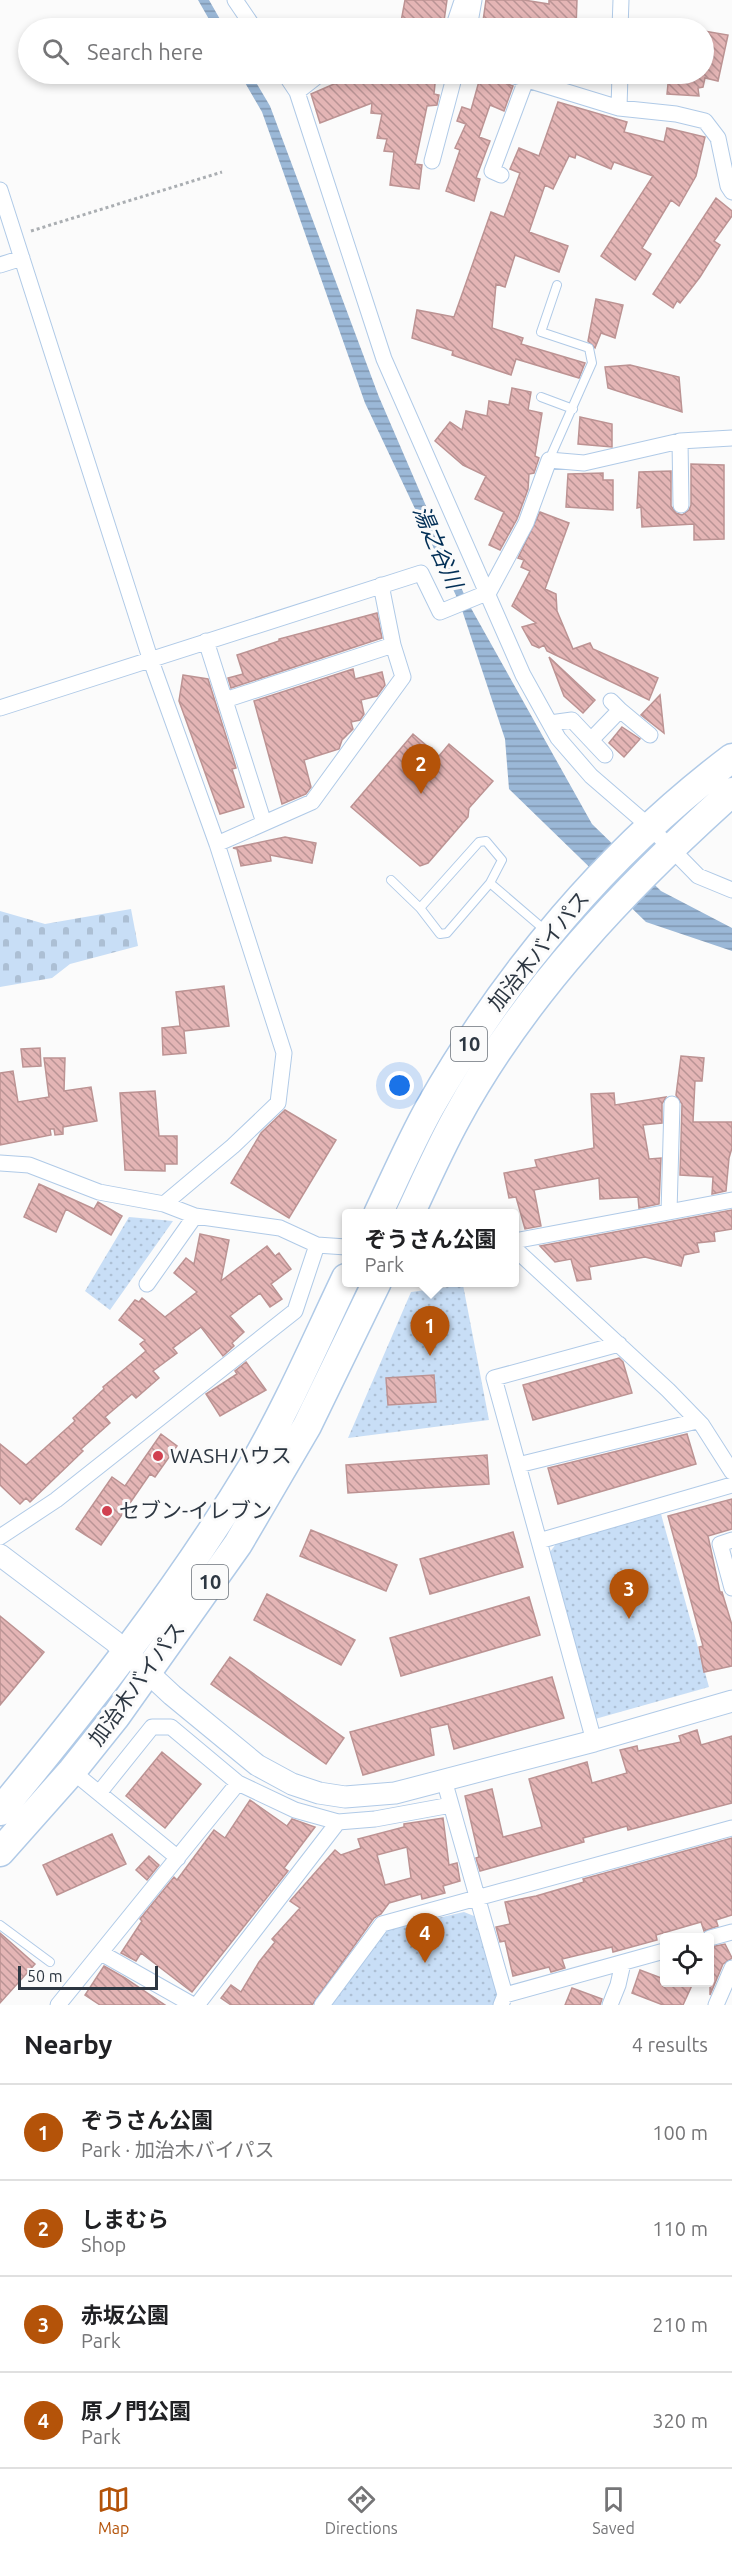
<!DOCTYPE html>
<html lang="en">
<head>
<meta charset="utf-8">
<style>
	body { margin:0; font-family:Ubuntu,"Noto Sans JP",sans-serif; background:#f2f2f2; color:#202124 }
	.controls { position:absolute; right:18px; bottom:18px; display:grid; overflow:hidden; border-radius:6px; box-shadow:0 3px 9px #0003 }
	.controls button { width:54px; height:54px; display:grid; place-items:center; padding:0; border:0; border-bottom:2px solid #e0e0e0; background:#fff; color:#202124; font:30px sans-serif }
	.scale { position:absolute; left:18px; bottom:15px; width:140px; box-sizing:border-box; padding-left:6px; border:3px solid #2d3742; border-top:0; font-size:16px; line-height:21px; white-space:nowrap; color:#2d3742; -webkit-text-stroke:4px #fbfbfb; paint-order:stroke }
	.you { position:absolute; left:400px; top:1086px; width:21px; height:21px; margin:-15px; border:4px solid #fff; border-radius:50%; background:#1a73e8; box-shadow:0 0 0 9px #1a73e833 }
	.badge { display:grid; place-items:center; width:39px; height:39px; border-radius:50%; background:#b45309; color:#fff; font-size:20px; font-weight:700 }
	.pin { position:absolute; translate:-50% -50px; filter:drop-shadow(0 2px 3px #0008) }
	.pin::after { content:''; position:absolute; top:32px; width:21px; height:18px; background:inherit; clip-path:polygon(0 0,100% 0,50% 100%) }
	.popup { position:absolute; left:342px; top:1209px; width:177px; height:78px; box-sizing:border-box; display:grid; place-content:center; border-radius:6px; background:#fff; filter:drop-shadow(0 2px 4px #0005); font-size:20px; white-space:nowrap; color:#757577 }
	.popup b { font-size:22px; color:#202124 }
	.popup::after { content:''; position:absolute; left:50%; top:100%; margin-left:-12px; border:12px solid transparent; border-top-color:#fff }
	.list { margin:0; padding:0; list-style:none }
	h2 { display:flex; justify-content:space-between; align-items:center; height:78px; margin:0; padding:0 24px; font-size:26px }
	h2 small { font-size:20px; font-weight:400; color:#757577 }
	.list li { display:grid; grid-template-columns:39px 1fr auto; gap:18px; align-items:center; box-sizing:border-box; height:96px; padding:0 24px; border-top:2px solid #e0e0e0 }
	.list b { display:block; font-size:22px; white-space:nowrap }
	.list p { margin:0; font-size:20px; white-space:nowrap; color:#757577 }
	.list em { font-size:20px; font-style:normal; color:#757577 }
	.icon { flex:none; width:33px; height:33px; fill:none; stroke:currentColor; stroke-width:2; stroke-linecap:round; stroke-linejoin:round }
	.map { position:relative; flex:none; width:732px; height:2005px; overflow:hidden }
	.search { position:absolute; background:#fff; box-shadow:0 3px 9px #0003; left:18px; right:18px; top:18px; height:66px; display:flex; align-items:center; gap:15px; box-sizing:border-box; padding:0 21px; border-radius:33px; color:#757577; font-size:22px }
	.sheet { height:462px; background:#fff }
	nav { display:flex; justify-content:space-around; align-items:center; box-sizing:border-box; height:84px; border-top:2px solid #e0e0e0; background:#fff; font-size:16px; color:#757577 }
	nav a { display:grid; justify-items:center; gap:3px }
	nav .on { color:#b45309 }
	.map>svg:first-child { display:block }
	.grass { fill:url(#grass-dots) }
	.cemetery { fill:url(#cemetery-stones) }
	.water { fill:url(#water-rules) }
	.building { fill:url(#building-back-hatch); stroke:#bc9393; stroke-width:1.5; fill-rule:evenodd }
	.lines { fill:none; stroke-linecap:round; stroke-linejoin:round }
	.lane-casing { stroke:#b0cae7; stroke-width:10 }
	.street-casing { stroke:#b0cae7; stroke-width:17 }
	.secondary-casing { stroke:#b0cae7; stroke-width:23 }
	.highway-casing { stroke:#b0cae7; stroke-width:31 }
	.path { stroke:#aaaeb2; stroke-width:3; stroke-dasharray:3 3; stroke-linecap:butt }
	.lane { stroke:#fff; stroke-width:8 }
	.street { stroke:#fff; stroke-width:15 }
	.secondary { stroke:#fff; stroke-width:21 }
	.highway { stroke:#fff; stroke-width:28 }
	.poi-dot { fill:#d14150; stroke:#fbfbfb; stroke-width:2 }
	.labels { text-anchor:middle; stroke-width:6; stroke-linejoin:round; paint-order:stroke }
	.shield { fill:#fbfbfb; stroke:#6b727a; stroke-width:1.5 }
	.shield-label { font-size:20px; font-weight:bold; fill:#2d3742 }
	.street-label { font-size:21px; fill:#2d3742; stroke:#fbfbfb }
	.poi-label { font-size:21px; fill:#2d3742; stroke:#fbfbfb; text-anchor:start }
	.water-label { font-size:22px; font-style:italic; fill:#022f56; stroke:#fbfbfb }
</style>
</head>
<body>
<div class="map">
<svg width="732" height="2005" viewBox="0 0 732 2005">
	<defs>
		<pattern id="grass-dots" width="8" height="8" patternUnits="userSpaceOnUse" patternTransform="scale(1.5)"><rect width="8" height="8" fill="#c8def6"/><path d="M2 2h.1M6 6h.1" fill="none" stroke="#acbfd4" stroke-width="1.8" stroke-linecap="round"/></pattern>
		<pattern id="cemetery-stones" width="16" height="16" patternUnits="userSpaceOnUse" patternTransform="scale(1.5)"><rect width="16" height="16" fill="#c8def6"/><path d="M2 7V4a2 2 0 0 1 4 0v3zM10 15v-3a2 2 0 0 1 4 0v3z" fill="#acbfd4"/></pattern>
		<pattern id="water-rules" width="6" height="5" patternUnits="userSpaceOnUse" patternTransform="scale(1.5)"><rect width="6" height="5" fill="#9bb8d7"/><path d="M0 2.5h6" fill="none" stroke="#7f96b0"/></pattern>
		<pattern id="building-back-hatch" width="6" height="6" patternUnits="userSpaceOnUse" patternTransform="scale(1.5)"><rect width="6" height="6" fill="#e4b5b5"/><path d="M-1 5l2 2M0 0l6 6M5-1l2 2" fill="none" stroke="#b99495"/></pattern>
	</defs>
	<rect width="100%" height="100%" fill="#fbfbfb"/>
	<path class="grass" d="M129 1217 173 1221 110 1310 85 1291Z
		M463 1285 489 1420 348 1438 411 1292Z
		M661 1514 709 1687 595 1719 550 1552 556 1544Z
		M464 1912 474 1916 497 1995 493 2005H330L385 1930Z"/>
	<path class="cemetery" d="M131 909 138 946 70 964 52 978 0 987V911L45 924Z"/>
	<path class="water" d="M198 0H209L225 28H214Z
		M240 74H251L270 106 379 397 467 601 592 824 661 891 732 928V951L646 922 509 789 505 739 460 604 365 403 262 112Z"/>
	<path class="building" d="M405 0H447L443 28 400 27Z
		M486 0H524L549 4V0H577L576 28 544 23 543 28H530L497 22 496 28H482Z
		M704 31 728 35 718 81 705 78 703 87 698 88 699 96 667 94 669 74H704Z
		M357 74H436L434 94 439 95 437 105 427 106 415 164 422 165 419 189 390 185 394 152 384 151 387 139 377 138 382 114 371 113 372 103 320 123 311 94Z
		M481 74 513 86 504 111 490 105 479 137 490 141 476 178 480 179 474 201 446 191 460 150 455 148 466 124 457 121 462 107 471 110Z
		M558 102 627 122 624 132 664 142 667 128 705 137 696 176 679 206 671 200 642 248 651 254 635 280 601 256 653 176 614 162 611 169 576 154 575 158 569 156 553 189 545 185 529 232 568 246 559 272 515 255 505 287 496 284 492 328 523 338 521 344 585 363 579 378 516 359 511 375 452 355 453 351 412 338 417 310 454 317 491 212 504 217 520 173 510 169 519 148 539 156Z
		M716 198 732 211V216L714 241 720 245 700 277 680 303 677 301 673 308 653 294Z
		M596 299 623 305 615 338 601 333 595 348 588 341Z
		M630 365 679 377 682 412 608 388 605 367Z
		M512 388 531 392 528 410 542 413 535 456 539 458 534 473 529 474 528 489 517 519 500 550 489 545 504 512 475 499 486 476 463 465 435 441 450 422 462 430 466 411 487 416 489 401 509 405Z
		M580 417 612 424V447L578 444Z
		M691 464 724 465V539L694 540V524L642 527 641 507 637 508 639 472 671 471V506L676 513 682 515 689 510 691 505Z
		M603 473V480H613V510L566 507 568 474Z
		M540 512 569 523 545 589 556 594 557 611 573 649 590 643 593 649 658 678 649 700 547 651 544 645 539 648 532 645 522 627 536 623 512 606 530 571 521 567 524 560 518 558Z
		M377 613 382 638 231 688 228 678 243 674 237 655 279 641V639Z
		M549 657 595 700 583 713 564 696Z
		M353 669 355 679 382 672 385 685 377 696 361 700 364 714 360 720 351 722 353 729 342 740 339 749 304 760 311 787 306 794 282 804 254 701Z
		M183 675 208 679 236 768 232 769 244 807 220 814 179 701Z
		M660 695 664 733 641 715Z
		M622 727 640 739 624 757 609 743Z
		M413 734 439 756 449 744 493 781 469 808 468 817 428 863 420 866 351 807Z
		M285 837 316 843 312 863 270 855 271 861 241 866 237 849 233 848Z
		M224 986 229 1026 184 1031 186 1053 163 1055 162 1028 180 1026 176 992Z
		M40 1048 41 1066 23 1067 21 1049Z
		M681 1056 704 1058 702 1081H695L693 1122H732V1148L729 1158 726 1191 712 1194 713 1177 680 1175 682 1104 676 1095Z
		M44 1058H65L64 1091 91 1087 97 1121 63 1127V1134L55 1135 54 1129H50L51 1135 0 1145V1073L13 1071 18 1102 49 1097Z
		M155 1091 159 1136H177V1164H165V1171L125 1170 120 1093Z
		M614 1093 615 1105 666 1097 662 1104V1123L643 1125 649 1159 661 1158 659 1204 639 1208 638 1197 600 1199 599 1178 534 1190 541 1226 525 1229 516 1197 509 1198 504 1173 537 1167 535 1160 594 1148 591 1094Z
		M285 1110 336 1140 289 1218 231 1183 261 1133Z
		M39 1184 94 1209 98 1202 122 1216 111 1235 66 1209 56 1232 24 1217Z
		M732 1210V1229L714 1232 715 1241 697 1243 699 1252 684 1255 681 1266 645 1257 589 1267 591 1279 577 1281 571 1259 555 1262 540 1246Z
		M200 1234 229 1240 221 1281 267 1246 275 1256 279 1253 291 1269 271 1284 282 1299 270 1307 260 1293 230 1316 244 1332 232 1343 234 1346 223 1356 201 1327 173 1348 177 1353 153 1371 159 1378 136 1398 132 1394 105 1417 110 1423 81 1449 83 1451 30 1502 26 1498 20 1504 0 1485V1444L26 1465 75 1421 73 1418 104 1389 103 1387 146 1351 140 1344 145 1340 119 1320 135 1300 139 1302 142 1298 165 1317 197 1292 174 1273 186 1258 194 1264Z
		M619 1358 623 1362 632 1393 533 1420 523 1385Z
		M246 1362 266 1390 220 1416 206 1394 237 1374 235 1371Z
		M434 1375 436 1402 388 1405 386 1378Z
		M161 1434 177 1446 155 1477 150 1474 101 1545 76 1529 112 1477 125 1486Z
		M687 1434 696 1464 558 1504 548 1468Z
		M487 1455 489 1484 348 1493 346 1465Z
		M732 1499V1529L708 1536 720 1592H722L732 1625V1666L704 1672 699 1647 703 1646 668 1516Z
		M311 1530 397 1565 386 1591 300 1556Z
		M513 1532 523 1567 430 1594 420 1559Z
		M267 1594 355 1640 341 1665 254 1620Z
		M529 1597 540 1635 401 1676 390 1638Z
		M0 1616 44 1652 0 1705Z
		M230 1657 344 1738 326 1764 211 1684Z
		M552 1677 564 1718 454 1749 448 1724 430 1728 434 1755 363 1775 350 1732Z
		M697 1730 701 1745 732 1736V1803L628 1830 627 1826 583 1838 584 1842 480 1871 476 1858 479 1857 465 1796 492 1789 503 1837 542 1827 529 1779 587 1762 592 1783 627 1773 620 1750 637 1746 638 1751 681 1742 679 1736Z
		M162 1752 201 1784 165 1828 126 1796Z
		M250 1800 287 1826 292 1819 315 1827 284 1868 288 1871 192 1992 141 1953 136 1961 121 1953 142 1921 140 1919 174 1877 177 1880 214 1830 225 1838Z
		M443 1818 449 1865 457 1863 460 1881 443 1886 445 1893 422 1899 421 1894 389 1903 381 1914 374 1918 312 2005H231L221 1998 231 1985 241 1992 259 1962 275 1942 272 1939 300 1908 290 1901 335 1850 341 1855 361 1848 358 1839 404 1827V1824ZM407 1847 411 1878 385 1885 377 1855Z
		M112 1834 126 1864 57 1895 43 1865Z
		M732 1838V1915L716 1920 718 1926 704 1931 701 1922 656 1935 657 1940 613 1952 612 1947 562 1959 565 1968 551 1972 549 1967 513 1976 505 1941 500 1942 496 1927 510 1924 505 1902 536 1896 584 1882 583 1879Z
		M149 1856 159 1865 147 1880 136 1870Z
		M0 1933 35 1964 0 2003Z
		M725 1944 732 1958 723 1964 710 1995V1947Z
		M104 1966 125 1978 165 2005H100L85 1995Z
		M640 1970 664 1979V1983H693L683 2005H663L632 1993Z
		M572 1988 602 1999 600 2005H565Z"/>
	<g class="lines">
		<defs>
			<path id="lane" d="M541 397 573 409
				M549 460 592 363 589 348 541 332 557 285
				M391 880 420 908 440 934 447 933 490 883 546 931
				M420 908 479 842 486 841 502 860 490 883
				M0 1925 50 1962"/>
			<path id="street" d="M235 0 254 28
				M453 28 461 4
				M469 28 474 0
				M620 28 621 0
				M285 74 297 92 384 359 523 675 558 738 591 776 650 827 698 876 732 890
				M508 74 619 108 676 114 705 121 718 138 728 186 732 192
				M297 92 320 74
				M619 108 620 74
				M432 161 455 74
				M501 175 492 171 526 80
				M0 190 150 658 217 844 284 1053 278 1103 233 1146 164 1204
				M0 265 22 258
				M680 441 681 505
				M206 641 264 823
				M225 700 393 645
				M0 708 421 573 440 612 489 592 526 523 549 460 584 463 680 441 732 438
				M620 710 650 735
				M550 723 572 720 605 755
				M591 740 620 710 611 701
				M217 844 312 802 403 677 393 645 381 585
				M0 1163 29 1165 99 1192 164 1204 195 1216 280 1228 317 1245 346 1247
				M669 1212 672 1104
				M514 1241 732 1200
				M514 1248 668 1390 702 1425 732 1472
				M147 1284 195 1216
				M518 1465 697 1421
				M0 1537 56 1500 295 1311 317 1245
				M732 1540 720 1544 732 1588
				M539 1541 494 1378 619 1344
				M594 1741 539 1541 732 1485
				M72 1771 178 1858
				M444 1780 505 1995 501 2005
				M99 1793 152 1727H171L238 1783
				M710 1938 732 1932
				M101 1953 193 2005
				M505 1995 664 1951
				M58 2005 238 1783 295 1810 338 1822
				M197 2005 338 1822 375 1819 451 1805
				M322 2005 382 1924 732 1828
				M610 2005 618 1985 623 1963
				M716 2005 732 1968"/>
			<path id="secondary" d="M0 1555 114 1641 172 1695 257 1765 292 1784 319 1793 345 1797 395 1793 594 1741 732 1701"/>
			<path id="highway" d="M378 1214C395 1178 411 1141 430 1107 506 973 609 851 732 758
				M410 1214C425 1182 439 1150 456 1119 525 992 626 887 732 792
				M0 1811C91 1701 179 1589 253 1466 288 1406 316 1341 346 1278
				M0 1852 72 1771 116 1716 238 1544 307 1426 377 1282"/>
		</defs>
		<use href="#lane" class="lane-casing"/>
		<use href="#street" class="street-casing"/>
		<use href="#secondary" class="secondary-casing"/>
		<use href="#highway" class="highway-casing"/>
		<path class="path" d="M31 231 222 172"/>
		<use href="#lane" class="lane"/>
		<use href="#street" class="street"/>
		<use href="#secondary" class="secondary"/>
		<use href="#highway" class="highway"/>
	</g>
	<g class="poi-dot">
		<circle cx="158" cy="1456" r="6"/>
		<circle cx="107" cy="1511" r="6"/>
	</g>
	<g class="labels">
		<g class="shield">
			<rect x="451" y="1027" width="36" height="34" rx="4.5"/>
			<rect x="192" y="1565" width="36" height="34" rx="4.5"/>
		</g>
		<g class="shield-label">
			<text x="469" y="1051">10</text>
			<text x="210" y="1589">10</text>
		</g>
		<g class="street-label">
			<text transform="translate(539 951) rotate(-51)" y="7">加治木バイパス</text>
			<text transform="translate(137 1684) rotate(-54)" y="7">加治木バイパス</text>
		</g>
		<g class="poi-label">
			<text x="170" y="1463">WASHハウス</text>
			<text x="119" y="1518">セブン-イレブン</text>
		</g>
		<g class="water-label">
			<text transform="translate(438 547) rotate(66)" y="8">湯之谷川</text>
		</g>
	</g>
</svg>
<div class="controls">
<button><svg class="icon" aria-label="locate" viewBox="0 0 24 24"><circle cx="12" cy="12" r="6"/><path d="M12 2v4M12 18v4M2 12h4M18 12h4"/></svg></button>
</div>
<div class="scale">50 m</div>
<div class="you"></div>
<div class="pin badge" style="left:430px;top:1356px">1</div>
<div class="popup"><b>ぞうさん公園</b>Park</div>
<div class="pin badge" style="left:421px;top:794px">2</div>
<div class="pin badge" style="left:629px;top:1619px">3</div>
<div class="pin badge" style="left:425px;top:1963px">4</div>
<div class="search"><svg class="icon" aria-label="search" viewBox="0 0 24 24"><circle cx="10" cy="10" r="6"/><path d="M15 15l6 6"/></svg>Search here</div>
</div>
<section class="sheet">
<h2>Nearby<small>4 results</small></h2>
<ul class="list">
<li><span class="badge">1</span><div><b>ぞうさん公園</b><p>Park · 加治木バイパス</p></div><em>100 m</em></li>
<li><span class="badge">2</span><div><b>しまむら</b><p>Shop</p></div><em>110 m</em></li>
<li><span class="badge">3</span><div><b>赤坂公園</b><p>Park</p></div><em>210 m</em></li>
<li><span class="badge">4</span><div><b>原ノ門公園</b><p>Park</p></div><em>320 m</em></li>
</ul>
</section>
<nav>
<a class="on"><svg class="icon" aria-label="map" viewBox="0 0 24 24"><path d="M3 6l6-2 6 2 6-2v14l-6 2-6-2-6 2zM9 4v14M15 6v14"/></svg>Map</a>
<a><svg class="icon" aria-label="directions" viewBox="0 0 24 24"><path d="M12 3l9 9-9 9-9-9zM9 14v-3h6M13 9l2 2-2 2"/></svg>Directions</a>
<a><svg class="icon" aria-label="saved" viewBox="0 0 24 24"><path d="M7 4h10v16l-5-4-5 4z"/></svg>Saved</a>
</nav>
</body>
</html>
